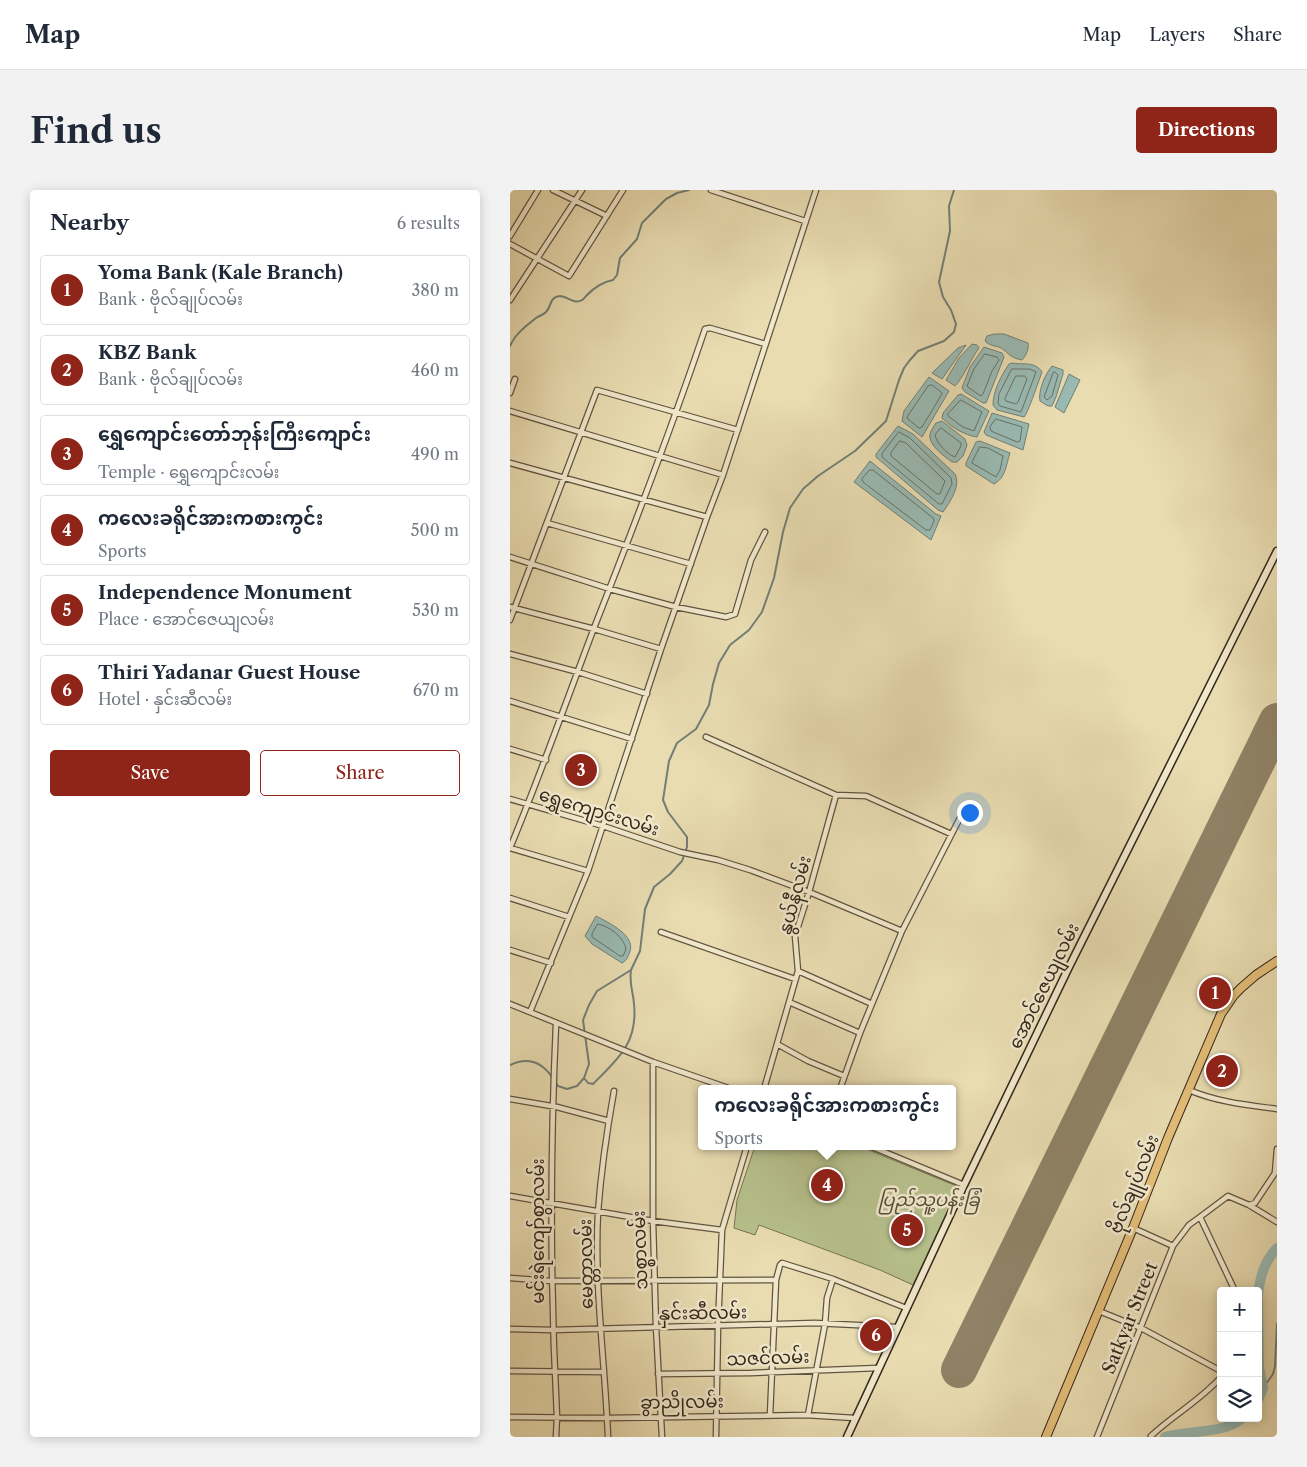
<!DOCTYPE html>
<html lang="en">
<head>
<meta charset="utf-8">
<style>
	body { margin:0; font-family:"Libre Caslon Text","Noto Sans Myanmar",serif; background:#f2f2f3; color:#1f2937 }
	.controls { position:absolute; right:15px; bottom:15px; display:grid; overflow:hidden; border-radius:5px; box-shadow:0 2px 12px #0003 }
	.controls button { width:45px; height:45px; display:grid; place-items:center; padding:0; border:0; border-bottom:1px solid #e0e1e3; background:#fff; color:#1f2937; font:25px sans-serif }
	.you { position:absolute; left:459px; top:622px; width:18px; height:18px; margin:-12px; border:4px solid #fff; border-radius:50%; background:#1a73e8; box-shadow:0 0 0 8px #1a73e833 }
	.badge { display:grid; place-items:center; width:32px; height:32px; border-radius:50%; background:#8f2418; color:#fff; font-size:16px; font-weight:700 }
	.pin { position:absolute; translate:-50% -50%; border:2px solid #fff; box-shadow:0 1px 5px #0006 }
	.popup { position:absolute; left:188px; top:895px; width:258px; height:65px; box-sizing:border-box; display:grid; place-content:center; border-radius:5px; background:#fff; filter:drop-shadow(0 1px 4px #0005); font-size:16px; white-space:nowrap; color:#747a83 }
	.popup b { font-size:19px; color:#1f2937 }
	.popup::after { content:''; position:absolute; left:50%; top:100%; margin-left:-10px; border:10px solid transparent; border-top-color:#fff }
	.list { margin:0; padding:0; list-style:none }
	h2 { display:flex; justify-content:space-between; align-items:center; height:65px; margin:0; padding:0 20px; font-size:21px }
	h2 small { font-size:16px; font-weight:400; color:#747a83 }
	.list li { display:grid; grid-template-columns:32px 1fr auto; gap:15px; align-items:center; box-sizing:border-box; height:70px; margin:0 10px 10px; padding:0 10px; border:1px solid #e0e1e3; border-radius:5px }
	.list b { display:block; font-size:19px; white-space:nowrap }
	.list p { margin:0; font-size:16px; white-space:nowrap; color:#747a83 }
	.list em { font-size:16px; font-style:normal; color:#747a83 }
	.actions { display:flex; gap:10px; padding:15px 20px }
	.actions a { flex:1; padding:11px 0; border:1px solid #8f2418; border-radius:5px; text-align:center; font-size:18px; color:#8f2418 }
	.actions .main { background:#8f2418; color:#fff }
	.icon { flex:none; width:28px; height:28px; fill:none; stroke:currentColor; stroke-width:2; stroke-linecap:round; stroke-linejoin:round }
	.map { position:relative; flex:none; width:767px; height:1247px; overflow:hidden; border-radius:5px }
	header { display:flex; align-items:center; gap:30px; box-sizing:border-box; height:70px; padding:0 25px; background:#fff; border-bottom:1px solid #e0e1e3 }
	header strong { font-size:24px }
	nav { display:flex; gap:28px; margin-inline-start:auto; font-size:18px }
	.intro { display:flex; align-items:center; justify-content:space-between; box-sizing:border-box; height:120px; padding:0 30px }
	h1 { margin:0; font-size:35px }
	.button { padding:12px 22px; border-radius:5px; background:#8f2418; color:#fff; font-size:18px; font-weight:700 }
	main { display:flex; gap:30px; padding:0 30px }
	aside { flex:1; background:#fff; border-radius:5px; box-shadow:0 2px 12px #0003 }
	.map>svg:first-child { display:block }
	.green { fill:#b6c08c; stroke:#767454 }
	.water { fill:#99bab3; stroke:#717f76 }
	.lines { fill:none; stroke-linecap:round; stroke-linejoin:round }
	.shore { stroke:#677067; stroke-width:1 }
	.stream { stroke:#717f76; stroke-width:2 }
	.river { stroke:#99bab3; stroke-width:10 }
	.runway { stroke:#8f8266; stroke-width:36 }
	.street-casing { stroke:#625440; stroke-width:7 }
	.secondary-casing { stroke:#35271b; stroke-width:9 }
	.highway-casing { stroke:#35271b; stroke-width:10 }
	.street { stroke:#f1e8cc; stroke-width:4.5 }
	.secondary { stroke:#f1e8cc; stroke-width:6 }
	.highway { stroke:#e4be78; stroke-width:8 }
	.labels { text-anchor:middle; stroke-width:5; stroke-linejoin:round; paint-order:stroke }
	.street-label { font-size:18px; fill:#35271b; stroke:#f1e8cc }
	.park-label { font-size:18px; font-style:italic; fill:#554d37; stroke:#f1e8cc }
</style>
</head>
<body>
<header>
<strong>Map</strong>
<nav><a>Map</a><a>Layers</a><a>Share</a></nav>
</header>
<div class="intro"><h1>Find us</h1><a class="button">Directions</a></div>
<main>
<aside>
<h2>Nearby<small>6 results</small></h2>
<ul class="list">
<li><span class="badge">1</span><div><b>Yoma Bank (Kale Branch)</b><p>Bank · ဗိုလ်ချုပ်လမ်း</p></div><em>380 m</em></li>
<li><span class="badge">2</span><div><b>KBZ Bank</b><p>Bank · ဗိုလ်ချုပ်လမ်း</p></div><em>460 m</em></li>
<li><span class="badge">3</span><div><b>ရွှေကျောင်းတော်ဘုန်းကြီးကျောင်း</b><p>Temple · ရွှေကျောင်းလမ်း</p></div><em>490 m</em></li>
<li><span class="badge">4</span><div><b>ကလေးခရိုင်အားကစားကွင်း</b><p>Sports</p></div><em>500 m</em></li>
<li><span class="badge">5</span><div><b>Independence Monument</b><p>Place · အောင်ဇေယျလမ်း</p></div><em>530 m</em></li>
<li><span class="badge">6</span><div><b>Thiri Yadanar Guest House</b><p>Hotel · နှင်းဆီလမ်း</p></div><em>670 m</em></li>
</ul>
<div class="actions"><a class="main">Save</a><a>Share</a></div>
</aside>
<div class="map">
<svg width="767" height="1247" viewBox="0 0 767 1247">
	<rect width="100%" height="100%" fill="#e9dcb1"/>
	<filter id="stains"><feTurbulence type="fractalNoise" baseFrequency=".004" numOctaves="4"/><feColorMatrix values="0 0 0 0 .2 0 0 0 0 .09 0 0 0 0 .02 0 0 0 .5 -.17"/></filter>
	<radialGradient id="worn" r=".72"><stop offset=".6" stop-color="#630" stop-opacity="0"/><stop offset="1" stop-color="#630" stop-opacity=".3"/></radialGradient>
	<path class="green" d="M245 956H349L449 997 403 1095 370 1080 249 1035 245 1045 224 1038 227 1010Z"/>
	<path class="water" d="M484 144H494L518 153C519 160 516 165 512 170 502 168 501 166 494 160 488 155 480 157 475 151L477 146Z
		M462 154 467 155 469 158C461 169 453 188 445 196L436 190 449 168Z
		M456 155 432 189 422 183 448 158Z
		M474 157 492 163 494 167 476 213H473L455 202 452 198 460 177Z
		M502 173C513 175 525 171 532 182 529 190 518 223 514 227L487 220 483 215C483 201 491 186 499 174Z
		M542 176 553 180V184L546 207 542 216H538L530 211C528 201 535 184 542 176Z
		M559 184 570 190 554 223 545 217Z
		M419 187 439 201 412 247 392 231 394 221Z
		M451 204 479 221 467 247C454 245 441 237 432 228L433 223 448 205Z
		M482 223 519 234 513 260 476 245 474 242Z
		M432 231 455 249 457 255 453 266 447 272H442C434 266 418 255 420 244 421 240 424 236 426 233Z
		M388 236 403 244 445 284C451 296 440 312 433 322L428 320 366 267V264Z
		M470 251 500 263C496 274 496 288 484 294L456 276V273L466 252Z
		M360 271 426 324 431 326 421 350 344 292Z
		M86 726C99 733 128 746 119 764 117 769 116 771 112 773L82 754 75 746Z"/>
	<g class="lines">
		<path class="shore" d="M475 164 487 167 489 170 482 181 473 204 471 206 459 198 457 196 464 179Z
			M502 179H520L526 182 511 222 490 216 488 213 489 204Z
			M545 182 548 185 542 206 537 210 534 207 543 183Z
			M506 186H515L517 189 508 212 506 214 496 211 495 209Z
			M422 195 431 202 432 204 412 237 409 238 398 229 397 227 418 196Z
			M451 210 472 222 464 241 453 237 438 226V224Z
			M486 229 512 237 510 251 507 252 481 241 480 237Z
			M431 238 451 253V256L445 267C437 264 427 254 425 245Z
			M389 242 400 248 441 288 442 294 432 314H429L372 267V264Z
			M390 251 396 253 435 291 430 304H427L381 266V263Z
			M470 257 478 258 493 266 490 280 486 287 462 273Z
			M360 280H363L423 328 424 331 420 340H416L353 292 352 289Z
			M88 734C99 736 114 747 116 759L113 766H110L82 747V744Z"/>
		<path class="stream" d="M0 156C5 144 16 136 26 128 29 126 33 125 36 122 42 116 39 107 50 106 57 106 64 115 72 110 74 109 75 107 77 105 85 97 92 92 103 90L107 85 110 68 127 49 132 33 156 9 167 3 179 0
			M0 875C17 867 31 871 42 887
			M74 888 78 893 83 894C108 869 128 853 124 814 123 800 119 795 121 780
			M46 893 48 896 57 899 67 896 74 888 79 874 73 830 79 815 87 801 121 780 130 761 135 719 144 697 160 684 172 671 177 657V647L158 622 153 610 159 571 167 553 186 539 199 515 203 494 209 473 220 455 239 440 252 422 264 388 273 342 280 318 293 299 308 286 345 261 376 231 389 190 394 178 400 170 408 161 434 151 444 142 446 134 441 120 433 107 429 92 440 41 439 16 444 0
			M753 1198 763 1184 765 1176 767 1134"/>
		<path class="river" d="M748 1105C750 1087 754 1072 767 1058
			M748 1108 749 1178 753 1198 748 1210
			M655 1247C675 1240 718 1244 732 1228"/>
		<path class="runway" d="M449 1180 767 531"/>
		<defs>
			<path id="street" d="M43 0 97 26
				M201 0 295 31
				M0 46 28 0
				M0 54 59 86 113 0
				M0 110 72 0
				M0 203 5 189
				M0 221 213 285
				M0 273 197 327 151 459 78 681 20 822
				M197 327 213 285 306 0
				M37 333 181 374
				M0 367 100 399 166 417 216 427 225 424 241 370 255 342
				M0 417 84 439 151 459
				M0 430 87 200 228 240
				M0 464 68 482 137 504
				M0 511 122 549
				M196 547 326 605 356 606 441 644
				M0 559 36 570
				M0 609 93 636 170 662 208 670 240 680 299 702 392 741
				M0 658C30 586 56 512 84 438 123 339 161 240 195 139L200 138 255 154
				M0 658 78 681
				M0 708 59 727
				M151 742 285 789
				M0 760 41 773
				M288 781 362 814
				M279 812 350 843
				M0 814 143 872 221 899
				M267 854 298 871 334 886
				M143 872V1031L146 1137 152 1247
				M254 899 288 781 285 746 299 702 326 605
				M330 899 350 843 392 741 453 622
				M679 900C707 912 737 915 767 919
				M0 909 47 917 99 931
				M360 956 454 995
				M765 982 767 959
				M0 1006 143 1031 212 1040
				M739 1015 767 1032
				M623 1038 663 1056
				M0 1088 41 1091 266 1090
				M725 1101 690 1027 718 1006 739 1015 745 1013 767 980
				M589 1121 631 1138 711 1181
				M0 1139 43 1140 305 1133 386 1137
				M0 1181 94 1182
				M148 1184 241 1183 368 1178
				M260 1225 266 1090 270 1075 272 1073 323 1089 396 1118
				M298 1225 315 1134 317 1108 323 1089
				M0 1227 97 1228 296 1225 344 1228
				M641 1246C663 1225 691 1210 711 1187
				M46 1247 47 1227C40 1096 40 965 46 834
				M98 1247C95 1172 84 1097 88 1022 91 982 97 940 104 901
				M206 1247 208 1136 212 1040 237 956
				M587 1247 663 1056 679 1035 690 1027"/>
			<path id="secondary" d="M337 1247 454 995 559 777 767 361"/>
			<path id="highway" d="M536 1247 623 1038 658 948 711 824 724 805 731 798 746 785 767 771"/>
		</defs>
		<use href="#street" class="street-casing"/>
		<use href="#secondary" class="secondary-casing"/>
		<use href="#highway" class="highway-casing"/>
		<use href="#street" class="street"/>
		<use href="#secondary" class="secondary"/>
		<use href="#highway" class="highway"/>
	</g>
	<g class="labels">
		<g class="street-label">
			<text transform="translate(89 622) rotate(17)" y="6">ရွှေကျောင်းလမ်း</text>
			<text transform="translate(285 705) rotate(-75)" y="6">နွယ်နီလမ်း</text>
			<text transform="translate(534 796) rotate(-64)" y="6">အောင်ဇေယျလမ်း</text>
			<text transform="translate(624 994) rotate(-68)" y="6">ဗိုလ်ချုပ်လမ်း</text>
			<text transform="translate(28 1041) rotate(-90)" y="6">မင်းရဲကျော်စွာလမ်း</text>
			<text transform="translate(130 1060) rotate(-92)" y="6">သစ္စာလမ်း</text>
			<text transform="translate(76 1074) rotate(-91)" y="6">မေတ္တာလမ်း</text>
			<text transform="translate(193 1123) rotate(-1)" y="6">နှင်းဆီလမ်း</text>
			<text transform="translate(620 1128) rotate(-68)" y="6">Satkyar Street</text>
			<text transform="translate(258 1168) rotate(-2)" y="6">သဇင်လမ်း</text>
			<text transform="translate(172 1212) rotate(-1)" y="6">ခွာညိုလမ်း</text>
		</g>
		<g class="park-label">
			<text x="419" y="1016">ပြည်သူ့ပန်းခြံ</text>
		</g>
	</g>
	<rect width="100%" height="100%" filter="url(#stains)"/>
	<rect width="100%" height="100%" fill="url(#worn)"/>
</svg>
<div class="controls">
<button>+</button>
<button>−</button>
<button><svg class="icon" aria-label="layers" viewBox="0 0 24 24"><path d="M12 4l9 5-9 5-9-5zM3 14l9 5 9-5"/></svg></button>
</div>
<div class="you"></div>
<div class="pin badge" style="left:705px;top:803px">1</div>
<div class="pin badge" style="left:712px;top:881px">2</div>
<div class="pin badge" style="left:71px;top:580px">3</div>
<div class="pin badge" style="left:317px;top:995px">4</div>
<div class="popup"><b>ကလေးခရိုင်အားကစားကွင်း</b>Sports</div>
<div class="pin badge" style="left:397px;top:1040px">5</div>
<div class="pin badge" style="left:366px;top:1145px">6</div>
</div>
</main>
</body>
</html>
